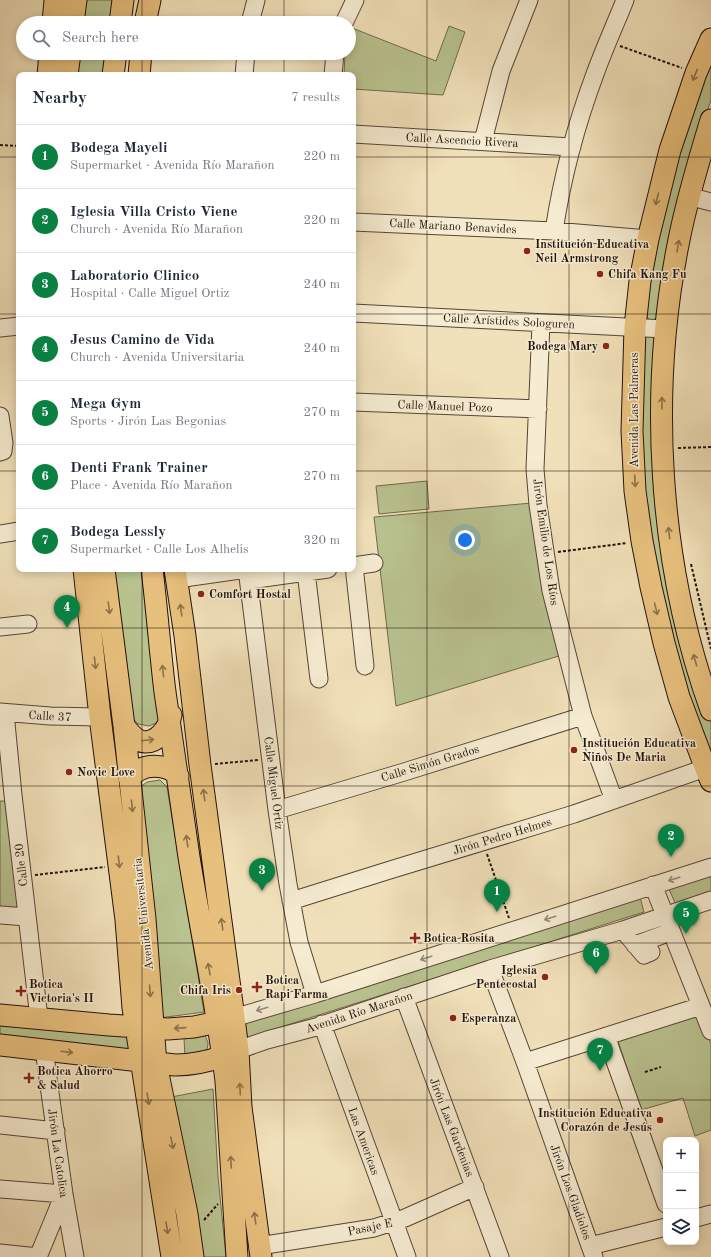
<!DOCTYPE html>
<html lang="en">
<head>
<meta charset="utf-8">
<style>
	body { margin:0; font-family:"Old Standard TT",serif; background:#f6f6f7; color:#1f2937 }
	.controls { position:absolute; right:12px; bottom:12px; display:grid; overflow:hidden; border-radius:8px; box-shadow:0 2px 10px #0003 }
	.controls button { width:36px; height:36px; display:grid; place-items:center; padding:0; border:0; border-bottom:1px solid #e0e1e3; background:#fff; color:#1f2937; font:20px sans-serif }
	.you { position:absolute; left:465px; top:540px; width:14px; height:14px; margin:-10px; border:3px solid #fff; border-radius:50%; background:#1a73e8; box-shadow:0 0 0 6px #1a73e833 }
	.badge { display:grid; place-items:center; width:26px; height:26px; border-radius:50%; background:#0b8043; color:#fff; font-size:13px; font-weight:700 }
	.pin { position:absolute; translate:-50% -33px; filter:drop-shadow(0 1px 2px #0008) }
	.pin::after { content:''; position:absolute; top:21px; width:14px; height:12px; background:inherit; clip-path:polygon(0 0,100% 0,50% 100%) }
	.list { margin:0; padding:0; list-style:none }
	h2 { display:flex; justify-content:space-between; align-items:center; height:52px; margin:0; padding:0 16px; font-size:17px }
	h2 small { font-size:13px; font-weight:400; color:#747a83 }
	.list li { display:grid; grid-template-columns:26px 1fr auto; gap:12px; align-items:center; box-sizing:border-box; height:64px; padding:0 16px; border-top:1px solid #e0e1e3 }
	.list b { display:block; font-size:15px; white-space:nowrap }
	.list p { margin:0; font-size:13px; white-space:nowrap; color:#747a83 }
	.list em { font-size:13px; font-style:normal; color:#747a83 }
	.icon { flex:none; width:22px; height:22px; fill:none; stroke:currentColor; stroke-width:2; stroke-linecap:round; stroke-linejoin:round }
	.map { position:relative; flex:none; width:711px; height:1257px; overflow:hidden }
	.search { position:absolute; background:#fff; box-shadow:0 2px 10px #0003; left:16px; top:16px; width:340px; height:44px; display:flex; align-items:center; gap:10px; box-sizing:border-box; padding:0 14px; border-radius:22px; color:#747a83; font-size:15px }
	.panel { position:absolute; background:#fff; box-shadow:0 2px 10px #0003; left:16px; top:72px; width:340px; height:500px; border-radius:8px }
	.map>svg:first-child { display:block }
	.green { fill:#b9c390; stroke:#6e6a4d }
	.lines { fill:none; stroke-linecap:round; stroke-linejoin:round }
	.minor-casing { stroke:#564536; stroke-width:19 }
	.major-casing { stroke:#22110a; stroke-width:23 }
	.path { stroke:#22110a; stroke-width:2; stroke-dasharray:3 2; stroke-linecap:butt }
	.minor { stroke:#f6ecd2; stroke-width:17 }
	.major { stroke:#e8c07d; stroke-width:21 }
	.oneway { stroke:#8f7149 }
	.oneway2 { stroke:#978978 }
	.grid { fill:none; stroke:#22110a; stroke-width:1; stroke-opacity:0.55 }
	.poi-dot { fill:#8f2418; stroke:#f6ecd2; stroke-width:1.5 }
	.labels { text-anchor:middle; stroke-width:3; stroke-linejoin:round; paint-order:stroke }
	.street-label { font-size:12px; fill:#22110a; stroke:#f6ecd2 }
	.poi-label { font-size:12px; font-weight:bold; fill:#22110a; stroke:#f6ecd2; text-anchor:start }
</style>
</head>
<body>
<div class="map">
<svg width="711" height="1257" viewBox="0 0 711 1257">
	<rect width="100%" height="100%" fill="#f1e1ba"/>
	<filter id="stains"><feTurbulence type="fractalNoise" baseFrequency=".005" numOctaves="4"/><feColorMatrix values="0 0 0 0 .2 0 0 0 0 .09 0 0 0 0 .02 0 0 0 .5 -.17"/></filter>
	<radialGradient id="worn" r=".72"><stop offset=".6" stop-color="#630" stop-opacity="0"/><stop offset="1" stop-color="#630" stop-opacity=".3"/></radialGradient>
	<path class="green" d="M82 0H114L111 23H79Z
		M449 26 465 32 443 95 353 89V75H344L345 53H349V37L352 28 436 61Z
		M75 53H108L106 75H74Z
		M711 59V100L696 144 659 315 656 319C650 320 648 320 645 314L663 203Z
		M645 333 656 337 655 417 711 719V756L706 754 661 604 640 464Z
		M427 481 429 509 379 514 376 486Z
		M532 503 562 655 396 706 374 517Z
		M111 569H141L161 721 149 726 138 724 129 714Z
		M160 780 167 787 204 1012 159 1018 139 788 147 782Z
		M0 801H7L19 908 0 907Z
		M711 875V893L676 905 668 887Z
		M640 897 644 912 240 1040 236 1023Z
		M698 1012 711 1044V1130L695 1136 683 1098 641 1110 617 1038Z
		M0 1021 142 1035 144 1054 0 1039Z
		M205 1035C206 1038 208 1042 208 1044 208 1056 193 1057 185 1060L184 1037Z
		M213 1089 218 1176 226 1257H199L166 1098Z"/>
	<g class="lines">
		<defs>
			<path id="minor" d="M250 23 256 0
				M344 23 355 0
				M244 75 246 53
				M333 75 335 53
				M353 134 572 147
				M483 141 501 71 529 0
				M688 196 711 202
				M353 222 554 231 648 239
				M554 231C562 178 576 125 595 74 604 49 615 25 625 0
				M353 313 665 329
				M541 323 535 469 538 505 551 591 583 716 614 800
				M0 328 19 326
				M353 402 538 409
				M0 416 4 443 3 451 0 452
				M0 534 19 531
				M353 566 374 563
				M354 566 365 666
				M247 569 277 810 288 884 299 942 315 994
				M306 572 319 679
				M177 579 247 569
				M249 580 328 569
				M0 627 28 624
				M0 712 50 716 100 717
				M5 713 13 795 39 1018
				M277 810 404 772 583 716
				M653 885 711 1031
				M291 901 390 870 574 814 711 766
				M0 915 27 917
				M623 930 644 955 651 952
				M635 945 662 935
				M490 969 525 1062 594 1257
				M404 997 500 1257
				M223 1021 315 994 711 867
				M322 1024 407 1257
				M606 1036 666 1204
				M44 1049 64 1194 75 1257
				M227 1054 267 1040 316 1027 490 969 623 930 711 900
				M525 1062 701 1006
				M0 1125 56 1131
				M0 1189 64 1194 38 1257
				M696 1218 711 1214
				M259 1246 374 1228 405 1218 475 1187
				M590 1246 666 1227
				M0 1253 38 1257"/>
			<path id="major" d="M53 23 55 0
				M73 23 76 0
				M120 23 123 0
				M145 23 150 0
				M711 39 696 73 670 150 648 239 640 281 635 327 632 431 635 491 642 541 651 587 664 643 679 697 706 769 711 781
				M48 75 50 53
				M67 75 70 53
				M113 75 116 53
				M139 75 141 53
				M711 120C699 160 687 199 679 240 648 392 658 563 711 710
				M84 569 100 717 126 920 133 1008 172 1257
				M104 569 124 726 145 919 156 1064 187 1214 193 1257
				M152 569C157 610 160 651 165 692 173 747 181 802 189 857 201 932 217 1006 226 1081L237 1257
				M175 569 185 636 200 765 234 1018 238 1050 241 1107 261 1257
				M124 726C128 731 133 738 140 741 156 746 169 728 171 715
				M129 778C132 775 135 772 139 770 150 764 170 765 178 776
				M0 1015 109 1025 168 1029 194 1027 218 1022
				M0 1045 175 1065C192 1065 207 1062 223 1056"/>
		</defs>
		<use href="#minor" class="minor-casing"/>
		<use href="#major" class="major-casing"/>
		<path class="path" d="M620 46 682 68
			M0 145 19 146
			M678 448 711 447
			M558 552 627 543
			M691 564 711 649
			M215 764 258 760
			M487 854 509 918
			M35 875 105 867
			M645 1072 661 1067
			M204 1220 218 1204"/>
		<use href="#minor" class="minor"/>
		<use href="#major" class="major"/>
	</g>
	<defs><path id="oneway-shaft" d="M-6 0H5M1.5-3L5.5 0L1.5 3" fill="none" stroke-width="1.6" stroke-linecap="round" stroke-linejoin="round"/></defs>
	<g class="oneway">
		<use href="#oneway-shaft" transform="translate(695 75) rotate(112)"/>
		<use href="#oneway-shaft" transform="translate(657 199) rotate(103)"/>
		<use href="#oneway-shaft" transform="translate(678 246) rotate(-80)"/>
		<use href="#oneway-shaft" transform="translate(662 403) rotate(-90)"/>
		<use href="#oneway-shaft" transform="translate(635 481) rotate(87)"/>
		<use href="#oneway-shaft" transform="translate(669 533) rotate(-97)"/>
		<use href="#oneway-shaft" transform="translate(109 608) rotate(82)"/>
		<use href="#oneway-shaft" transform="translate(656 609) rotate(77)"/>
		<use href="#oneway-shaft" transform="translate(181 610) rotate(-98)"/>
		<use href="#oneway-shaft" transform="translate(695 660) rotate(-106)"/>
		<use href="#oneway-shaft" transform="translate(95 663) rotate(84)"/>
		<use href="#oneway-shaft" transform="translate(163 671) rotate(-96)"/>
		<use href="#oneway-shaft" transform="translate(148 740) rotate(-7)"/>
		<use href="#oneway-shaft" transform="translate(204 795) rotate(-98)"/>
		<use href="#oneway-shaft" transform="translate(132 806) rotate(84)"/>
		<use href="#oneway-shaft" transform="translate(187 841) rotate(-98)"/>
		<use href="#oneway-shaft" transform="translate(119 862) rotate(83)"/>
		<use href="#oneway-shaft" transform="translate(222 924) rotate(-98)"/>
		<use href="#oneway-shaft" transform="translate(209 969) rotate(-100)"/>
		<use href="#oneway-shaft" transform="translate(150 991) rotate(86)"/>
		<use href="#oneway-shaft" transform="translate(180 1028) rotate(176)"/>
		<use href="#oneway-shaft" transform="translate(67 1052) rotate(7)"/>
		<use href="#oneway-shaft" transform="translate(240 1089) rotate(-93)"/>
		<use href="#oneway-shaft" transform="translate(148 1099) rotate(81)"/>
		<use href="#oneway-shaft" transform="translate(172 1143) rotate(78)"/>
		<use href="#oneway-shaft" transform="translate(231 1162) rotate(-93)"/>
		<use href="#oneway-shaft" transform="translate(255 1218) rotate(-98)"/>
		<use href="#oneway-shaft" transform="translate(167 1228) rotate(81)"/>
	</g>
	<g class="oneway2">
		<use href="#oneway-shaft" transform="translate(674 879) rotate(162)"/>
		<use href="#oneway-shaft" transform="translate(550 918) rotate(162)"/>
		<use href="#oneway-shaft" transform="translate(426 958) rotate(162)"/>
		<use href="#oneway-shaft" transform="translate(262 1009) rotate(163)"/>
	</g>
	<path class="grid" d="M142 0V23M284 0V23M427 0V1257M569 0V1257M142 53V75M284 53V75M0 157H19M353 157H711M0 314H19M353 314H711M0 471H19M353 471H711M142 569V1257M284 569V1257M0 628H711M0 786H711M0 943H711M0 1100H711"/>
	<g class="poi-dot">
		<circle cx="527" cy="251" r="4"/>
		<circle cx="600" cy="274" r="4"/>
		<circle cx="606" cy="346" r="4"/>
		<circle cx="201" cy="594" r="4"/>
		<circle cx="574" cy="750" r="4"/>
		<circle cx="69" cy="772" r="4"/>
		<path d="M413 932h4v4h4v4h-4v4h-4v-4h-4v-4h4z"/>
		<circle cx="545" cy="977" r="4"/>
		<path d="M255 981h4v4h4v4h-4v4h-4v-4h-4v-4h4z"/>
		<circle cx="239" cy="990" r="4"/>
		<path d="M19 985h4v4h4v4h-4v4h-4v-4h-4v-4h4z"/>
		<circle cx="453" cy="1018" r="4"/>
		<path d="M27 1072h4v4h4v4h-4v4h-4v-4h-4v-4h4z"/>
		<circle cx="660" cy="1120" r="4"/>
	</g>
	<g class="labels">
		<g class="street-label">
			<text transform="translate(462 140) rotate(3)" y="4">Calle Ascencio Rivera</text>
			<text transform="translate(453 226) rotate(3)" y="4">Calle Mariano Benavides</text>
			<text transform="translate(509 321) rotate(3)" y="4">Calle Arístides Sologuren</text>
			<text transform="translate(445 406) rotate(2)" y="4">Calle Manuel Pozo</text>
			<text transform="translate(634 410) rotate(-90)" y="4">Avenida Las Palmeras</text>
			<text transform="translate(546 542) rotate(82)" y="4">Jirón Emilio de Los Ríos</text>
			<text transform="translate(50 716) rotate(3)" y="4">Calle 37</text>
			<text transform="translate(430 763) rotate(-17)" y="4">Calle Simón Grados</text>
			<text transform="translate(274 783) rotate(83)" y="4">Calle Miguel Ortiz</text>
			<text transform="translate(502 836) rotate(-17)" y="4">Jirón Pedro Helmes</text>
			<text transform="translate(21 865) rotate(-97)" y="4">Calle 20</text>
			<text transform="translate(143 914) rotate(-96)" y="4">Avenida Universitaria</text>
			<text transform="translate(359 1012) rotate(-18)" y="4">Avenida Río Marañon</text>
			<text transform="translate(452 1127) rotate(69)" y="4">Jirón Las Gardenias</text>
			<text transform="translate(364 1141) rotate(70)" y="4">Las Americas</text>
			<text transform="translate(58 1153) rotate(82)" y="4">Jirón La Catolica</text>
			<text transform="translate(571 1192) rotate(70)" y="4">Jirón Los Gladiolos</text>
			<text transform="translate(370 1227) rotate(-12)" y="4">Pasaje E</text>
		</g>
		<g class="poi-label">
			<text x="535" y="248">Institución Educativa<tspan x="535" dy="14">Neil Armstrong</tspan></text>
			<text x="608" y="278">Chifa Kang Fu</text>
			<text x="598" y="350" text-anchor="end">Bodega Mary</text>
			<text x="209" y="598">Comfort Hostal</text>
			<text x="582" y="747">Institución Educativa<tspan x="582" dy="14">Niños De Maria</tspan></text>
			<text x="77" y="776">Novic Love</text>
			<text x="423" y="942">Botica Rosita</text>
			<text x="537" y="974" text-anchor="end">Iglesia<tspan x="537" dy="14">Pentecostal</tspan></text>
			<text x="265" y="984">Botica<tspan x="265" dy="14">Rapi Farma</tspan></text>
			<text x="29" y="988">Botica<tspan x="29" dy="14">Victoria's II</tspan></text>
			<text x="231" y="994" text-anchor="end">Chifa Iris</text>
			<text x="461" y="1022">Esperanza</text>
			<text x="37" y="1075">Botica Ahorro<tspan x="37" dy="14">&amp; Salud</tspan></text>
			<text x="652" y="1117" text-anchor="end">Institución Educativa<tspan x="652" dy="14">Corazón de Jesús</tspan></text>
		</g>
	</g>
	<rect width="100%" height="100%" filter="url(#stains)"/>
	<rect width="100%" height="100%" fill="url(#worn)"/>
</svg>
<div class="controls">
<button>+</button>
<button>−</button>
<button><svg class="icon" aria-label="layers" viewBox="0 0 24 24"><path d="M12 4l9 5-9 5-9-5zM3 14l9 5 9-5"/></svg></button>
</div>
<div class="you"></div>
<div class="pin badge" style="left:497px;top:912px">1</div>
<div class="pin badge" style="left:671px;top:857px">2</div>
<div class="pin badge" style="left:262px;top:891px">3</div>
<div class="pin badge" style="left:67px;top:628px">4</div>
<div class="pin badge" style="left:686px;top:934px">5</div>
<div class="pin badge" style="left:596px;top:974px">6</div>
<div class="pin badge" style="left:600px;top:1071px">7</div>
<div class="search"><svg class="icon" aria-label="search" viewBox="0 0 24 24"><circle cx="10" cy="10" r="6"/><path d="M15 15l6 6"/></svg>Search here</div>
<section class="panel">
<h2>Nearby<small>7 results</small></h2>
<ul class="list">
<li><span class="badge">1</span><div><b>Bodega Mayeli</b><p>Supermarket · Avenida Río Marañon</p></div><em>220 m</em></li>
<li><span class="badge">2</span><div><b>Iglesia Villa Cristo Viene</b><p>Church · Avenida Río Marañon</p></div><em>220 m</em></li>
<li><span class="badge">3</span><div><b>Laboratorio Clinico</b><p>Hospital · Calle Miguel Ortiz</p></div><em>240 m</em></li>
<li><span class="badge">4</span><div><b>Jesus Camino de Vida</b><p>Church · Avenida Universitaria</p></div><em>240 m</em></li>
<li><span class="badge">5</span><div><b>Mega Gym</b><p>Sports · Jirón Las Begonias</p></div><em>270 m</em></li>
<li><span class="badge">6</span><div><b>Denti Frank Trainer</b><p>Place · Avenida Río Marañon</p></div><em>270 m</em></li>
<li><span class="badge">7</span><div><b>Bodega Lessly</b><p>Supermarket · Calle Los Alhelis</p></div><em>320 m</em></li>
</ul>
</section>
</div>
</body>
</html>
